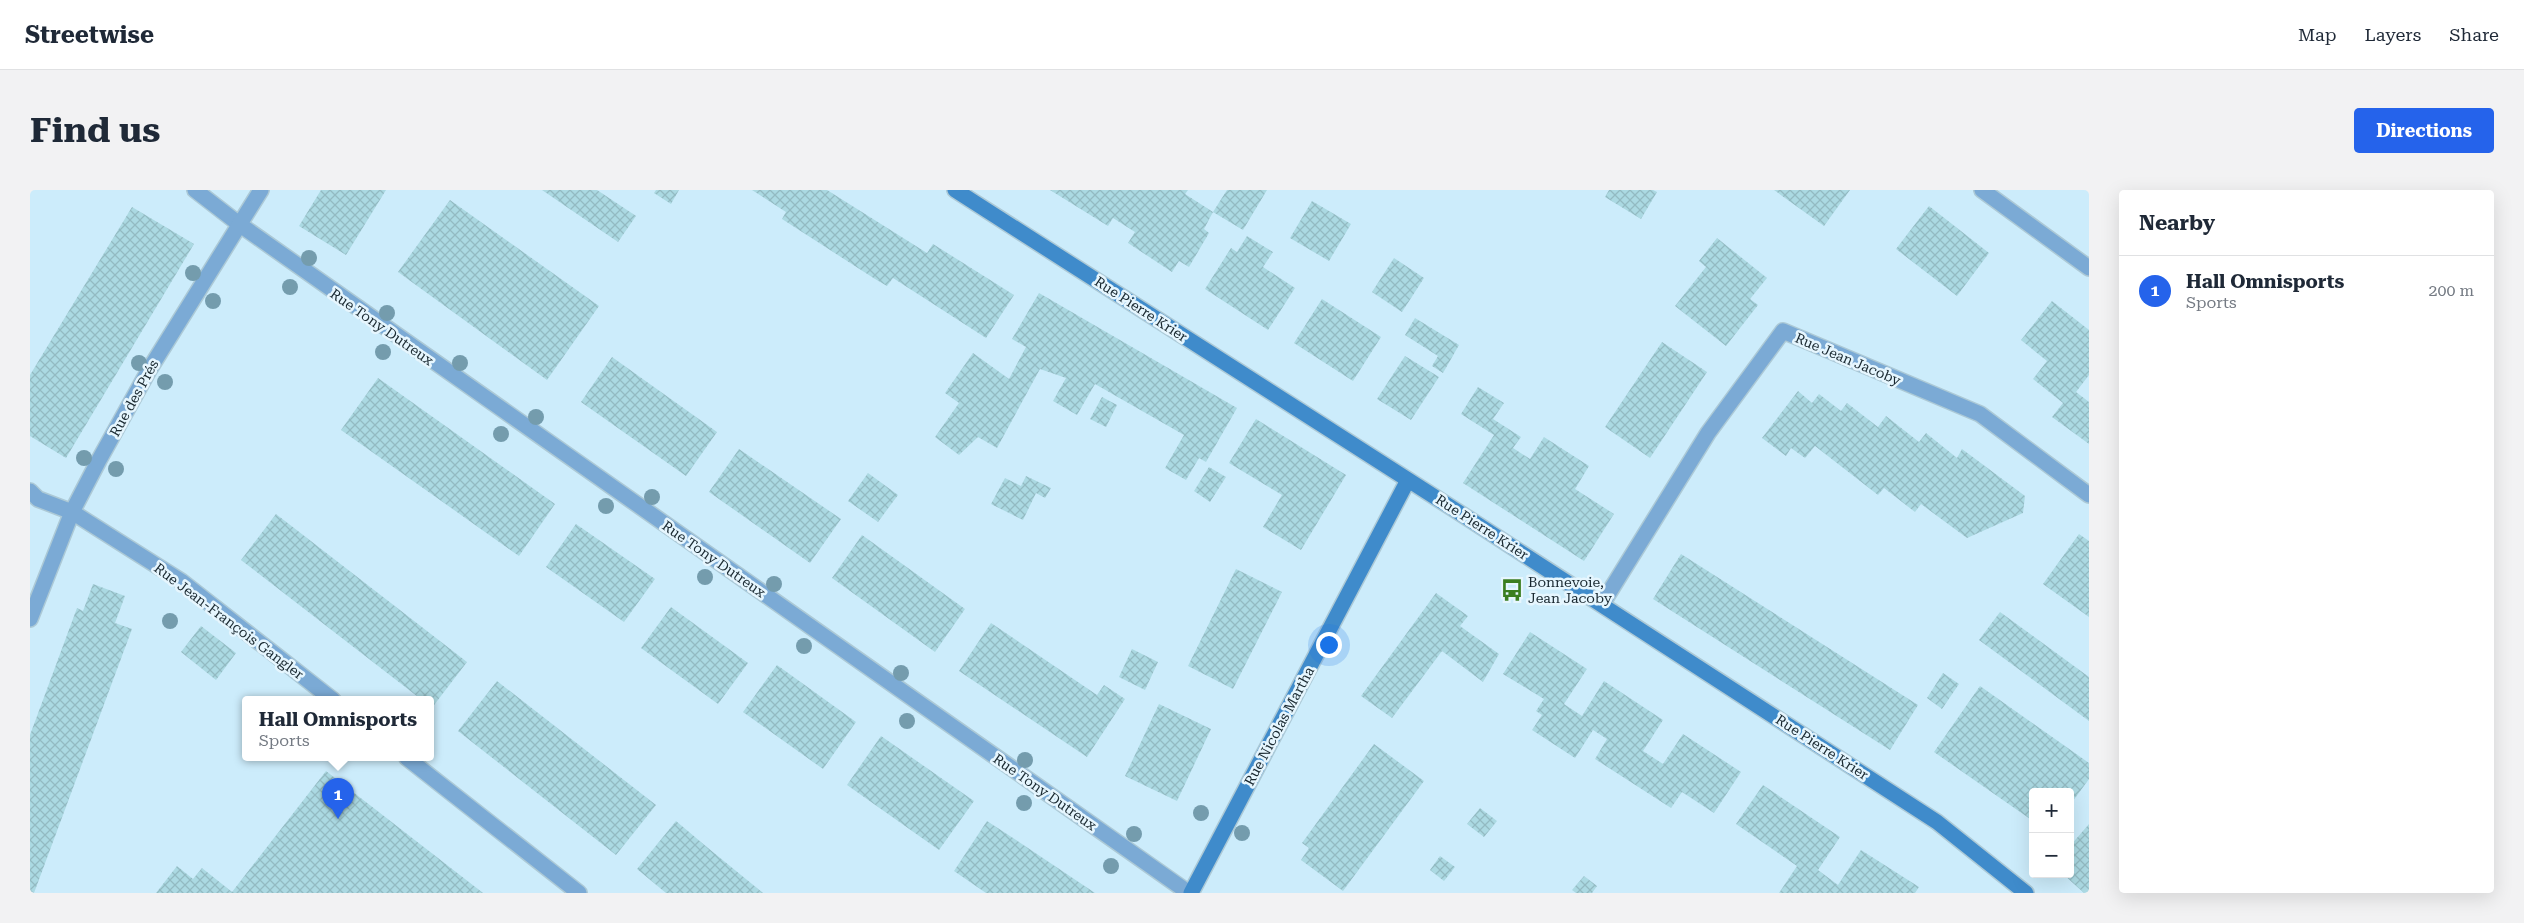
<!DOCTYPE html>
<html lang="en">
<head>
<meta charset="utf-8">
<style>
	body { margin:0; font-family:"Roboto Serif",serif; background:#f2f2f3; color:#1f2937 }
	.controls { position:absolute; right:15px; bottom:15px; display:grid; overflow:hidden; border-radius:5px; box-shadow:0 5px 20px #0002 }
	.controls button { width:45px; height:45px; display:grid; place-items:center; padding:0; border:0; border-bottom:1px solid #e0e1e3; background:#fff; color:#1f2937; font:25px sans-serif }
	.you { position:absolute; left:1298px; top:454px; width:18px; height:18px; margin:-12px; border:4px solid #fff; border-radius:50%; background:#1a73e8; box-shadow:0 0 0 8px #1a73e833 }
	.badge { display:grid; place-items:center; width:32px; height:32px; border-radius:50%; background:#2563eb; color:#fff; font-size:16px; font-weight:700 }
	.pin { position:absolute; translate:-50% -41px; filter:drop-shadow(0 1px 2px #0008) }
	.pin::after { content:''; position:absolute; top:26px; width:18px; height:15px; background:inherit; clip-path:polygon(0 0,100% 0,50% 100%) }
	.popup { position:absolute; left:212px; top:506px; width:192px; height:65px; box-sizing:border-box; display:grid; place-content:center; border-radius:5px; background:#fff; filter:drop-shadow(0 1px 4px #0005); font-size:16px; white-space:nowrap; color:#747a83 }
	.popup b { font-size:19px; color:#1f2937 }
	.popup::after { content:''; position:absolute; left:50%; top:100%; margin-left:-10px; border:10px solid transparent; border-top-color:#fff }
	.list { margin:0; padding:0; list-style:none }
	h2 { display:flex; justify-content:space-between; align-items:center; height:65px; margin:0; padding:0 20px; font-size:21px }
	h2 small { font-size:16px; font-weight:400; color:#747a83 }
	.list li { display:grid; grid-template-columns:32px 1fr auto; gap:15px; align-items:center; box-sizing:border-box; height:70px; padding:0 20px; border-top:1px solid #e0e1e3 }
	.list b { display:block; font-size:19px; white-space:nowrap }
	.list p { margin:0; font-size:16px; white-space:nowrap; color:#747a83 }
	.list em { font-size:16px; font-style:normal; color:#747a83 }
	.map { position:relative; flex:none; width:2059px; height:703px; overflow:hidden; border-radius:5px }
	header { display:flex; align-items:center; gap:30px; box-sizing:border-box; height:70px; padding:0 25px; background:#fff; border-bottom:1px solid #e0e1e3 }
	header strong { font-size:24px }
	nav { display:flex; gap:28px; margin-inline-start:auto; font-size:18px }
	.intro { display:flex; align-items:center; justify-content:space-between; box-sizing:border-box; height:120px; padding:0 30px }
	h1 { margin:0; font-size:35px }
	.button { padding:12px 22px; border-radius:5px; background:#2563eb; color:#fff; font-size:18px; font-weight:700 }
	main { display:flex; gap:30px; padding:0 30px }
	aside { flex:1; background:#fff; border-radius:5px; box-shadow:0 5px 20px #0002 }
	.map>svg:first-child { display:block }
	.building { fill:url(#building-cross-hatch) }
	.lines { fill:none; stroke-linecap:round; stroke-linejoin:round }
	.lane-casing { stroke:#acc9d6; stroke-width:18 }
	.street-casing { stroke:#acc9d6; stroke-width:18 }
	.secondary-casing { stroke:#acc9d6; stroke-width:18 }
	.lane { stroke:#7baad5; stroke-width:15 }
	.street { stroke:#7baad5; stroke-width:15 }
	.secondary { stroke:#3f8bcb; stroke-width:15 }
	.tree { fill:#749cad }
	.labels { text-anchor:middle; stroke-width:5; stroke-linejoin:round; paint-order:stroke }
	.street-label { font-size:14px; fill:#192830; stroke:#e6f6fe }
	.poi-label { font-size:14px; fill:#192830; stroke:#e6f6fe; text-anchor:start }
</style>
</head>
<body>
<header>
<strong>Streetwise</strong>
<nav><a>Map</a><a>Layers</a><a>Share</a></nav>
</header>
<div class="intro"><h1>Find us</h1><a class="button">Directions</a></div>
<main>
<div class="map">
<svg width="2059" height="703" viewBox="0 0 2059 703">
	<defs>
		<pattern id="building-cross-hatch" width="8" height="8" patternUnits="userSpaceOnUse" patternTransform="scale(1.25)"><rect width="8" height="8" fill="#abd9e2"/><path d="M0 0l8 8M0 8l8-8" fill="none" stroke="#93bac2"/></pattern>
	</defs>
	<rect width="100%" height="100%" fill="#ccecfb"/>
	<path class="building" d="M291 0H356L316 65 269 36Z
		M512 0H567L606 26 588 52Z
		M626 0H649L641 14 624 3Z
		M722 0H797L897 63 903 54 984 105 956 148 863 88 857 96 845 89 752 29 756 22Z
		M1020 0H1158L1155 4 1183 22 1174 39 1179 43 1159 77 1149 71 1142 82 1098 53 1105 42 1083 28 1078 36Z
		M1197 0H1237L1213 40 1183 22Z
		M1579 0H1623L1627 2 1611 29 1575 7Z
		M1744 0H1820L1794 36Z
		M420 10 569 116 517 190 368 82Z
		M1282 11 1321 34 1299 71 1260 48Z
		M1899 16 1959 63 1927 106 1866 59Z
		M102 17 164 54 36 268 0 246V185Z
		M1217 46 1243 62 1233 77 1265 98 1238 140 1175 99 1201 58 1207 62Z
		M1687 48 1737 88 1720 109 1728 115 1696 156 1645 116 1676 77 1669 71Z
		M1364 68 1394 88 1372 122 1342 102Z
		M1009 103 1207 218 1176 272 1169 268 1156 290 1135 278 1154 245 1065 194 1047 225 1023 211 1036 188 1010 179 967 258 948 247 929 265 905 247 929 213 915 203 943 163 979 189 996 157 982 149Z
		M1292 109 1351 147 1323 191 1264 153Z
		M2022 111 2059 140V185L2046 202 2059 212V254L2022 227 2033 213 2003 189 2017 171 1991 150Z
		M1385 128 1429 155 1413 183 1402 176 1408 166 1375 145Z
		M1632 152 1677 182 1620 268 1575 237Z
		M1375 166 1409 187 1381 230 1347 209Z
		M582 167 687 242 656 286 551 212Z
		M348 188 525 314 489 366 311 240Z
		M1448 197 1474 213 1463 229 1491 247 1483 258 1500 269 1514 247 1559 276 1545 299 1584 324 1554 371 1433 293 1464 245 1431 224Z
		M1768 201 1782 213 1789 204 1811 221 1817 213 1848 237 1856 226 1889 252 1896 243 1927 268 1932 259 1995 306 1993 323 1937 348 1891 314 1885 322 1854 298 1848 305 1785 256 1775 268 1761 258 1756 266 1732 248Z
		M1072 207 1087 215 1076 237 1060 229Z
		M1226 229 1316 285 1271 360 1233 337 1252 305 1199 273Z
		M709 259 811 329 780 373 679 302Z
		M1179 277 1196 287 1180 312 1164 301Z
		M838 283 868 305 848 332 818 311Z
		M996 286 1021 298 1015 308 1006 303 993 330 961 314 975 288 991 296Z
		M246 324 437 472 401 519V510H392L211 370Z
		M546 334 625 389 594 432 516 377Z
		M2049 344 2059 351V427L2013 394Z
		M832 345 935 419 905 462 802 388Z
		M1651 364 1888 515 1860 560 1623 409Z
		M1206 379 1252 402 1203 499 1158 476Z
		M63 394 95 406 85 433 102 439 4 703H0V545L47 418 53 421Z
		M1406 403 1438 426 1430 436 1469 464 1453 492 1412 461 1362 528 1331 506Z
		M641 417 718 473 688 514 611 458Z
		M1970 422 2059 487V531L1949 450Z
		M961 433 1067 505 1074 495 1095 509 1057 567 929 481Z
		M171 436 206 463 186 490 151 462Z
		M1500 442 1557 479 1534 514 1552 526 1574 491 1633 530 1613 561 1633 574 1653 544 1711 582 1684 623 1652 602 1641 618 1565 569 1577 549 1563 540 1545 568 1502 540 1512 525 1506 521 1514 509 1473 484Z
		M1102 459 1128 472 1115 500 1089 487Z
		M747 475 826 532 793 579 713 522Z
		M1913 483 1929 494 1912 519 1897 508Z
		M467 491 626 615 586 665 428 541Z
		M1950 496 2059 573V589L2040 615V602H2003V631L1904 562Z
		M1129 514 1181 539 1147 611 1095 586Z
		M851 546 944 611 909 660 817 595Z
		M1344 554 1394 591 1313 701 1271 670 1279 658 1272 653Z
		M296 581 453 703H126L147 676 163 689 172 678 202 702Z
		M1733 595 1810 647 1788 680 1808 695 1831 660 1889 697 1885 703H1749L1767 676 1706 634Z
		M1450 618 1467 631 1454 647 1437 634Z
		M646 631 678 658 733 703H636L607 679Z
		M957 631 989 652 1065 703H956L924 681Z
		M2059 634V703H2054L2033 684H2040V656Z
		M1410 666 1425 677 1414 691 1400 680Z
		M1554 686 1567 696 1562 703H1546L1542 700Z"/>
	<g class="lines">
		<defs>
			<path id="lane" d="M165 0 209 34"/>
			<path id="street" d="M1952 0 2059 78
				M209 34 1159 703
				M0 301 8 309 42 322 151 391 303 510
				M1572 414 1678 243 1753 141 1950 224 2059 305
				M0 429 42 322 69 270 119 180 231 0
				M377 568 549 703"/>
			<path id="secondary" d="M925 0 1419 316 1907 632 1996 703
				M1161 703 1378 290"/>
		</defs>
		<use href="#lane" class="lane-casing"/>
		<use href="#street" class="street-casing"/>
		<use href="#secondary" class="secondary-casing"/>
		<use href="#lane" class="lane"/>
		<use href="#street" class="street"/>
		<use href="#secondary" class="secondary"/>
	</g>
	<g class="tree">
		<circle cx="279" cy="68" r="8"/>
		<circle cx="163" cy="83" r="8"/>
		<circle cx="260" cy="97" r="8"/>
		<circle cx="183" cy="111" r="8"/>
		<circle cx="357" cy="123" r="8"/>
		<circle cx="353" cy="162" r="8"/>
		<circle cx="109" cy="173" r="8"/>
		<circle cx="430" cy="173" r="8"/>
		<circle cx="135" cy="192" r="8"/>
		<circle cx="506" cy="227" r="8"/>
		<circle cx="471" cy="244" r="8"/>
		<circle cx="54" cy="268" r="8"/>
		<circle cx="86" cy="279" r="8"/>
		<circle cx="622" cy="307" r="8"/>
		<circle cx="576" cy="316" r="8"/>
		<circle cx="675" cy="387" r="8"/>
		<circle cx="744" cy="394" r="8"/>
		<circle cx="140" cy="431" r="8"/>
		<circle cx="774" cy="456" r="8"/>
		<circle cx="871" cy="483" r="8"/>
		<circle cx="877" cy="531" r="8"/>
		<circle cx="995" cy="570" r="8"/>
		<circle cx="994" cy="613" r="8"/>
		<circle cx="1171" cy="623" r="8"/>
		<circle cx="1212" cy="643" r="8"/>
		<circle cx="1104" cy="644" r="8"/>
		<circle cx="1081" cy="676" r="8"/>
	</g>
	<defs>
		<symbol id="bus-bare" viewBox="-9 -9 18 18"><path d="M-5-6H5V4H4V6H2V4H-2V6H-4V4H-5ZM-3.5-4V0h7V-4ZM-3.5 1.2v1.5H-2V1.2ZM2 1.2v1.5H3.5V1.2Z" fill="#3b7e20" stroke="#e6f6fe" stroke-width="2.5" paint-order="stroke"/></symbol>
	</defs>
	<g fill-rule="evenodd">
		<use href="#bus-bare" x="1466" y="384" width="32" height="32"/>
	</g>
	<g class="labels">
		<g class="street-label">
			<text transform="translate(1111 119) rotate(33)" y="5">Rue Pierre Krier</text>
			<text transform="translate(352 137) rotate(35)" y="5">Rue Tony Dutreux</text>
			<text transform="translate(1818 169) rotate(23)" y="5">Rue Jean Jacoby</text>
			<text transform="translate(104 208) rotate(-61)" y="5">Rue des Prés</text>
			<text transform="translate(1452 337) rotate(33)" y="5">Rue Pierre Krier</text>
			<text transform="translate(684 369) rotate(35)" y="5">Rue Tony Dutreux</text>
			<text transform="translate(199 431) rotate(37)" y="5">Rue Jean-François Gangler</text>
			<text transform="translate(1249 536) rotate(-62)" y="5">Rue Nicolas Martha</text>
			<text transform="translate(1792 557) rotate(33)" y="5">Rue Pierre Krier</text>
			<text transform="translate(1015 602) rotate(35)" y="5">Rue Tony Dutreux</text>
		</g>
		<g class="poi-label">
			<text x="1498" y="397">Bonnevoie,<tspan x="1498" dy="16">Jean Jacoby</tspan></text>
		</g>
	</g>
</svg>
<div class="controls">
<button>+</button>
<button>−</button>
</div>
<div class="you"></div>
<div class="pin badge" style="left:308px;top:629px">1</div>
<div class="popup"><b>Hall Omnisports</b>Sports</div>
</div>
<aside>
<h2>Nearby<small></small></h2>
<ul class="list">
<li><span class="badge">1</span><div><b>Hall Omnisports</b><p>Sports</p></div><em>200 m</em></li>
</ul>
</aside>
</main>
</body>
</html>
